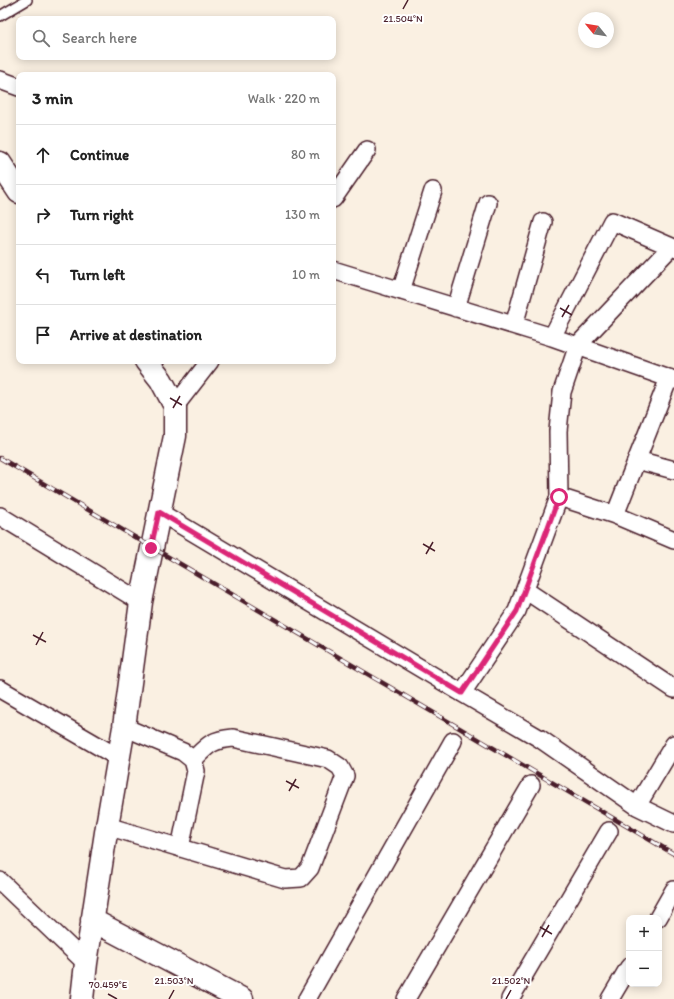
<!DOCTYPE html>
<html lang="en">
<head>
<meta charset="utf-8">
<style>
	body { margin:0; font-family:Itim,sans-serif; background:#f6f6f6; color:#222 }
	.controls { position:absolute; right:12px; bottom:12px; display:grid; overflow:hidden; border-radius:8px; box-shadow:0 2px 10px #0003 }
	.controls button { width:36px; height:36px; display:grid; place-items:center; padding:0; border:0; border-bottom:1px solid #e0e0e0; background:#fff; color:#222; font:20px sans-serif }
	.compass { position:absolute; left:578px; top:12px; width:36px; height:36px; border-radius:50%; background:#fff; box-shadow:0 2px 10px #0003; rotate:300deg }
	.stop { position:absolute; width:12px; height:12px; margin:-9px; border:3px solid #db2777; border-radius:50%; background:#fff }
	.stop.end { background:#db2777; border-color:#fff; box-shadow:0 1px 4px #0008 }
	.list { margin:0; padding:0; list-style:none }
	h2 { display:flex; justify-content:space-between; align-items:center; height:52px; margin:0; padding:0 16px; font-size:17px }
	h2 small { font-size:13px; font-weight:400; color:#767676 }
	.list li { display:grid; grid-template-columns:26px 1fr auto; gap:12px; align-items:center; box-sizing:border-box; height:60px; padding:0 16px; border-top:1px solid #e0e0e0 }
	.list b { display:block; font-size:15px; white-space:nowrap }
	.list em { font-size:13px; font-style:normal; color:#767676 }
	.icon { flex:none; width:22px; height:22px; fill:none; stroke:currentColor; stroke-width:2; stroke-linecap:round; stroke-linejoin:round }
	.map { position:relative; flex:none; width:674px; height:999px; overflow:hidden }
	.search { position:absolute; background:#fff; box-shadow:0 2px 10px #0003; left:16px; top:16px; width:320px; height:44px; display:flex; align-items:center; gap:10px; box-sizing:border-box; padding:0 14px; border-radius:8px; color:#767676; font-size:15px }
	.panel { position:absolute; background:#fff; box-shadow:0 2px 10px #0003; left:16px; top:72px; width:320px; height:292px; border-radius:8px }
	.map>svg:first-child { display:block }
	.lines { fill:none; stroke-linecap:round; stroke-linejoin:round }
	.lane-casing { stroke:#4a1f2b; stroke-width:12 }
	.street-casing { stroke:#4a1f2b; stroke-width:20 }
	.secondary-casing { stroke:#4a1f2b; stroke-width:25 }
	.lane { stroke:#fff; stroke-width:9 }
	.street { stroke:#fff; stroke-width:17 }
	.secondary { stroke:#fff; stroke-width:22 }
	.rail-casing { stroke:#4a1f2b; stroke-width:4.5 }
	.rail { stroke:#fff; stroke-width:3; stroke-dasharray:9; stroke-linecap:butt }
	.route { stroke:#db2777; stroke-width:5 }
	.ticks { fill:none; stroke:#4a1f2b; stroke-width:1.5 }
	.ticks-label { font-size:10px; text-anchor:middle; fill:#4a1f2b; stroke:#fff; stroke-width:4; stroke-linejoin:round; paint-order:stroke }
</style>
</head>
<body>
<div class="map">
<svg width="674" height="999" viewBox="0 0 674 999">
	<rect width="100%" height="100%" fill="#faf0e2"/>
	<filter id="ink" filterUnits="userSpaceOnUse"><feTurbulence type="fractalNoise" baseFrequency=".025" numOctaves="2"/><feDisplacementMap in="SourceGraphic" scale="8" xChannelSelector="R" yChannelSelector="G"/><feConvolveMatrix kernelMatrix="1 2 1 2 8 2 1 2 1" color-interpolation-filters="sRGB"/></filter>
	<g filter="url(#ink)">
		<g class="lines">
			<defs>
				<path id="lane" d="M0 16 27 0"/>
				<path id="street" d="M0 80 19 87
					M333 199 367 150
					M333 270 552 337 674 380
					M401 291 433 191
					M456 308 488 203
					M514 325 543 222
					M552 337 612 221 674 248
					M175 406 210 361
					M637 460 674 470
					M559 497 615 515 674 540
					M159 512 462 693 539 738 637 806 674 824
					M615 515 669 378
					M0 516 141 602
					M525 590 674 689
					M0 689 119 758
					M462 693 517 611 559 497 558 431 562 392 578 345 671 247
					M124 727 183 752 193 760 196 771 180 848
					M637 806 674 744
					M107 826 285 879 301 878 310 868 345 776 340 767 328 759 233 738C211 740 208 745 193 760
					M0 881 86 963
					M658 918 674 890
					M307 999 453 741
					M406 999 531 785
					M510 999 609 831
					M610 999 629 967"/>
				<path id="secondary" d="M0 163 19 192
					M92 920 242 999
					M82 999 86 963 107 826 124 727 141 602 175 436V406L161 380 146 361"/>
			</defs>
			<use href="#lane" class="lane-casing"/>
			<use href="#street" class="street-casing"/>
			<use href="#secondary" class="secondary-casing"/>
			<use href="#lane" class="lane"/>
			<use href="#street" class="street"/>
			<use href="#secondary" class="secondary"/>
			<defs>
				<path id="rail" d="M0 458 674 854"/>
			</defs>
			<use href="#rail" class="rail-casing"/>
			<use href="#rail" class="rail"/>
		</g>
	</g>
	<g class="lines" filter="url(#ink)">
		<path class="route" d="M151 548 159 512 462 693 517 611 559 497"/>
	</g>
	<path class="ticks" d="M403 9 408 0M560 308 572 315M562 317 569 305M170 398 182 405M173 408 180 396M423 544 435 551M426 554 433 542M33 635 46 642M36 645 43 632M286 781 299 788M289 791 296 779M540 927 552 934M542 937 549 925M108 994 117 999M169 999 174 990M506 999 511 990"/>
	<g class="ticks-label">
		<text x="403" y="22">21.504°N</text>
		<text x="174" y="984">21.503°N</text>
		<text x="511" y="984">21.502°N</text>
		<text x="108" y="988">70.459°E</text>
	</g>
</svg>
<div class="controls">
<button>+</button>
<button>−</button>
</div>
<svg class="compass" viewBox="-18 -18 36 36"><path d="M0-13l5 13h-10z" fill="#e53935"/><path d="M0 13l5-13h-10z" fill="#767676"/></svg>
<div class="stop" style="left:559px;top:497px"></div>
<div class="stop end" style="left:151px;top:548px"></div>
<div class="search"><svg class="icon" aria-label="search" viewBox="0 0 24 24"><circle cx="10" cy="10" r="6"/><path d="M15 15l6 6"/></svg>Search here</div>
<section class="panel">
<h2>3 min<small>Walk · 220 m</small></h2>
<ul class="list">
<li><svg class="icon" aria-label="ahead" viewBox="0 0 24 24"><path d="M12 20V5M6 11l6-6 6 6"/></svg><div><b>Continue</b></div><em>80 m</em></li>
<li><svg class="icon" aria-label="right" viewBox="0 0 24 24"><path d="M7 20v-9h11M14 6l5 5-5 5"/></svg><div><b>Turn right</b></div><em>130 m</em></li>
<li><svg class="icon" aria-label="left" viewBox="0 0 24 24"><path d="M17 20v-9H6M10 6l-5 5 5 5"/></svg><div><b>Turn left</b></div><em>10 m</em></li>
<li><svg class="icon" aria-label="arrive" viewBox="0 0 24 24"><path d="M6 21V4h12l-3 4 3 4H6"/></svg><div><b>Arrive at destination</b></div></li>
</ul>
</section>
</div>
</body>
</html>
